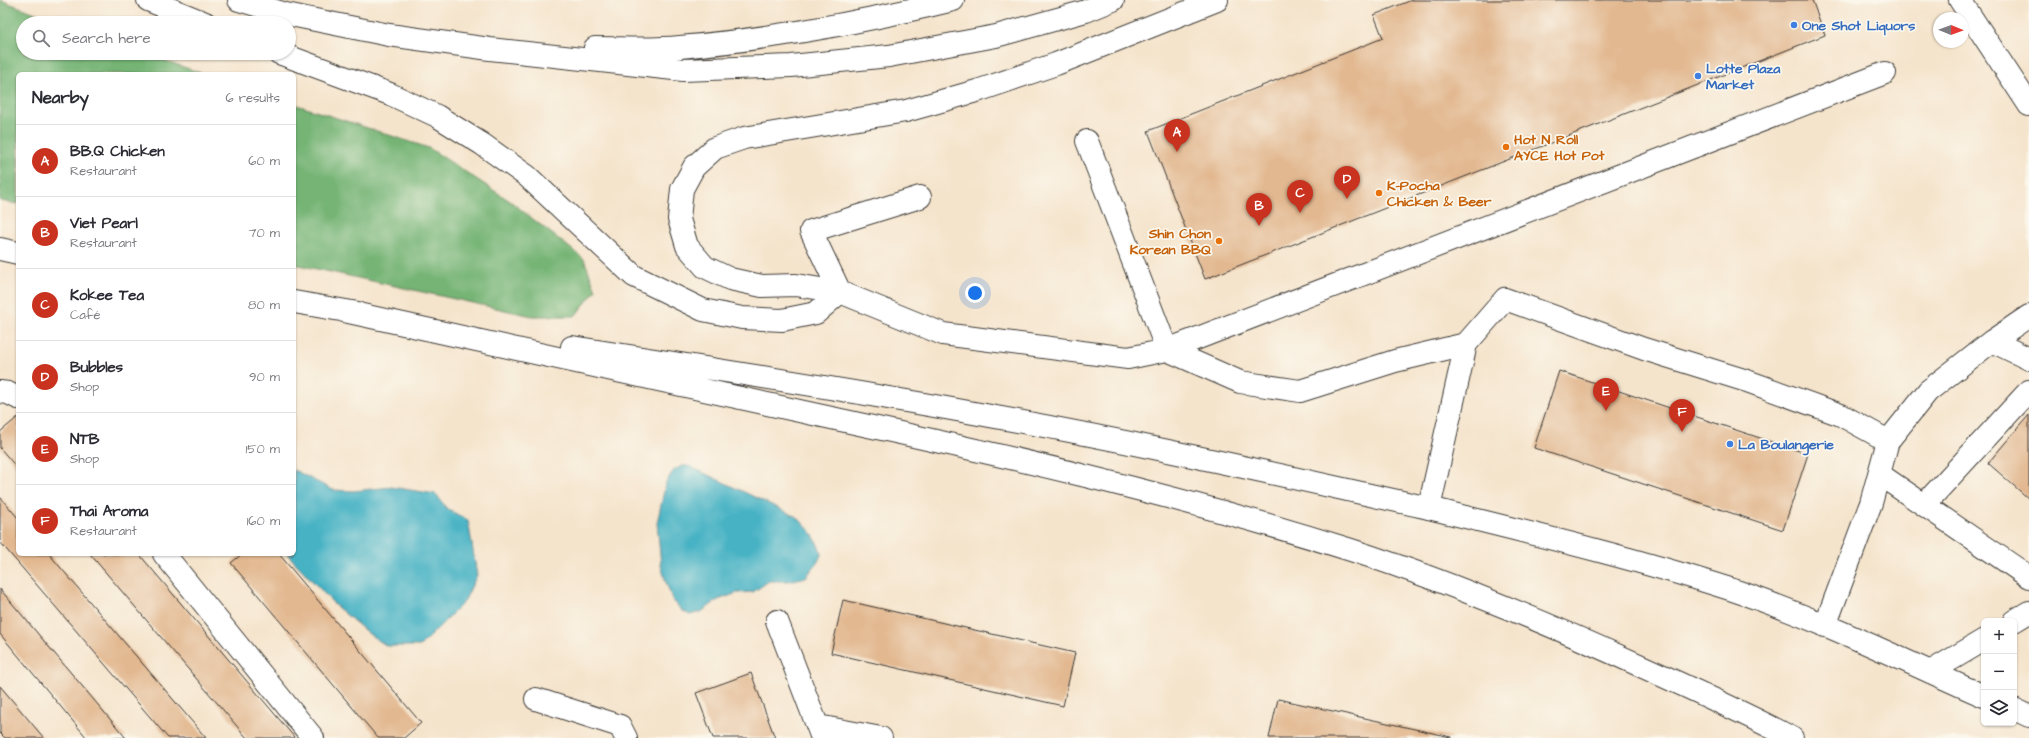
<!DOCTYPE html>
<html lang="en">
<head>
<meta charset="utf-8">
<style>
	body { margin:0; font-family:"Architects Daughter",sans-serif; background:#f2f2f3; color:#2b2b33 }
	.controls { position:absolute; right:12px; bottom:12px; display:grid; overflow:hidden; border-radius:6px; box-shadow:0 1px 3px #0004 }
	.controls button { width:36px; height:36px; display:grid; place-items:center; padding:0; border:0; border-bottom:1px solid #e1e1e2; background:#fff; color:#2b2b33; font:20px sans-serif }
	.compass { position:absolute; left:1933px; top:12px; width:36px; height:36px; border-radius:50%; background:#fff; box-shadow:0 1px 3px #0004; rotate:91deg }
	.you { position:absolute; left:975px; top:293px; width:14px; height:14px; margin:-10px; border:3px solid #fff; border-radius:50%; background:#1a73e8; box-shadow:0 0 0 6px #1a73e833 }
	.badge { display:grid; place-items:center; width:26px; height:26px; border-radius:50%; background:#c8321e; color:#fff; font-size:13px; font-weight:700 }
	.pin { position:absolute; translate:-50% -33px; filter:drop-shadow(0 1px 2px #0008) }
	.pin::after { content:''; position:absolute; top:21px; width:14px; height:12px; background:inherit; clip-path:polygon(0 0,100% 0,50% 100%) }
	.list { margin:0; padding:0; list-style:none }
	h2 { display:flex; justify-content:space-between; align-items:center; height:52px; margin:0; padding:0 16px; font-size:17px }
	h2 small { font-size:13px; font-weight:400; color:#7c7c81 }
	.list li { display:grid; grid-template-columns:26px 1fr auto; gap:12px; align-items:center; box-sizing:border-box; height:72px; padding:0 16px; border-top:1px solid #e1e1e2 }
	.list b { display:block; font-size:15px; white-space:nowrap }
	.list p { margin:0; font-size:13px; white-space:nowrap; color:#7c7c81 }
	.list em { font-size:13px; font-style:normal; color:#7c7c81 }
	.icon { flex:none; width:22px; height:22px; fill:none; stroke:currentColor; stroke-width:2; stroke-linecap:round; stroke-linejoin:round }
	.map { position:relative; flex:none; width:2029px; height:738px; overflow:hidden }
	.search { position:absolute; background:#fff; box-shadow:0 1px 3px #0004; left:16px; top:16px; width:280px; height:44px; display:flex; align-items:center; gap:10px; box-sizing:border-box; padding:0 14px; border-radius:22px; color:#7c7c81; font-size:15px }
	.panel { position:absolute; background:#fff; box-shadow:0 1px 3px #0004; left:16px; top:72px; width:280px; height:484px; border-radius:6px }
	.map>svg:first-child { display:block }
	.forest { fill:#75b475; stroke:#486848 }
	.water { fill:#47b2c4; stroke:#326770 }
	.building { fill:#e2b890 }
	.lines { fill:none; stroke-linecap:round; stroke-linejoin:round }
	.minor-casing { stroke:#3d3a36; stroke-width:24 }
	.major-casing { stroke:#3d3a36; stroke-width:24 }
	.highway-casing { stroke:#3d3a36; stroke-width:24 }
	.minor { stroke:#fff; stroke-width:22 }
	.major { stroke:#fff; stroke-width:22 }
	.highway { stroke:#fff; stroke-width:22 }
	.shop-dot { fill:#3f7fe0; stroke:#fbf7ec; stroke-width:1.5 }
	.food-dot { fill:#e8710a; stroke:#fbf7ec; stroke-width:1.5 }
	.labels { text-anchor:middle; stroke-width:3.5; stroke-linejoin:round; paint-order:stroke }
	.shop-label { font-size:14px; font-weight:bold; fill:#366cbe; stroke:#fbf7ec; text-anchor:start }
	.food-label { font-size:14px; font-weight:bold; fill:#c56008; stroke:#fbf7ec; text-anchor:start }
</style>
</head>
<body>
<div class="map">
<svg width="2029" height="738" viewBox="0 0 2029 738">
	<rect width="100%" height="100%" fill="#fbf7ec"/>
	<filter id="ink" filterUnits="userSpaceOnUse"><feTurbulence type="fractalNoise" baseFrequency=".025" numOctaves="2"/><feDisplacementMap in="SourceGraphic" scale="8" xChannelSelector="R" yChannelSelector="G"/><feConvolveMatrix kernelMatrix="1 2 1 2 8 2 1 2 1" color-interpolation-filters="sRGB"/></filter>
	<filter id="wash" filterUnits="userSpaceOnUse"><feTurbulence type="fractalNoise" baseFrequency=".012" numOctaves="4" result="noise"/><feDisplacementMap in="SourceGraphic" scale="16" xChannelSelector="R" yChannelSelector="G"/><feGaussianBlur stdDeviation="0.9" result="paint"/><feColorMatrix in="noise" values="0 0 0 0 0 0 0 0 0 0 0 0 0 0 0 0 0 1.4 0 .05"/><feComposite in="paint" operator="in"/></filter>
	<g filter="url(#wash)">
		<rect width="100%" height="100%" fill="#f5e4cc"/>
		<path class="forest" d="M0 0 63 23H23V53H143L204 74H18V204L0 201Z
			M294 104 429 148 510 201 584 259 596 290 575 316H532L294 264Z"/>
		<path class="water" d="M682 466H689L797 517 812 533 822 553 817 563 806 577 789 581H769L753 592 737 593 718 600 701 612 690 615 682 611 672 599 665 579 661 565 657 523 666 482 674 470Z
			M294 470 333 490 353 491 391 487 436 494 447 509 468 520 477 575 464 602 420 646H387L369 634 336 606 287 554H294Z"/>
		<g id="blocks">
			<path class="building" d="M1412 0H1812L1825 35 1205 279 1148 131 1383 38 1374 15Z
				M1559 371 1808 454 1783 530 1534 448Z
				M2029 415V499L1988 463Z
				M18 417V469L0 448V432Z
				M0 497 18 518V554H49L206 738H168L0 542Z
				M90 554H139L295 738H247Z
				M242 554H279L421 723 404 738H378L231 563Z
				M0 589 126 738H87L0 634Z
				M843 600 1075 653 1063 706 831 653Z
				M751 673 775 738H713L696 693Z
				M0 686 44 738H5L0 733Z
				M1278 699 1451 737V738H1269Z"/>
		</g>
	</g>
	<g filter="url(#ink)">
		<use href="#blocks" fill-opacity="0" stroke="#3d3a36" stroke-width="1"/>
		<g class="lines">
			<defs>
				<path id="minor" d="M1087 141 1167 350 1885 73
					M920 197 811 231 840 292 943 334 1128 358 1167 350 1240 382 1300 391 1395 361 1466 344 1505 299 1644 349 1747 381 1841 415 1888 441
					M1992 341 2029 359
					M1466 344 1429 508C1530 533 1631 557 1730 589 1817 618 1900 659 1984 696
					M0 392 8 393 18 398
					M1879 474 2029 577
					M1924 505 2029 391
					M164 554 313 738
					M777 621 822 738
					M2014 621 2029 612
					M1825 626 1871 503 1888 441 1928 391 1992 341 2029 316
					M1930 672 1984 640
					M536 699 620 726 626 738
					M2014 709 2029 716
					M818 726 881 738"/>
				<path id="major" d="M1960 0 2029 105
					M840 292 796 285 762 286 730 279 705 267 687 246 679 219 682 189 694 167 715 148 744 138 906 111 980 90 1056 64 1217 0"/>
				<path id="highway" d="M148 0 205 23
					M239 0 286 14 389 35 490 49 683 70 791 66 889 56 996 36 1086 11 1113 0
					M595 48C623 48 652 50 680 47 772 39 863 22 953 0
					M279 53 390 94 437 116 482 144 527 176 634 276 703 310 742 318 782 320 816 313 840 292
					M0 249 18 253
					M294 302 358 313
					M344 311C500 345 656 379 813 414 994 453 1175 494 1351 550 1450 582 1547 623 1641 666 1692 689 1743 712 1792 738
					M572 347C771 378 971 409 1168 451 1255 469 1342 489 1429 508"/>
			</defs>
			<use href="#minor" class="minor-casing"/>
			<use href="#major" class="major-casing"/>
			<use href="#highway" class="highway-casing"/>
			<use href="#minor" class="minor"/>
			<use href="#major" class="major"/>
			<use href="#highway" class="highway"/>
		</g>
	</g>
	<g class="shop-dot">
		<circle cx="1794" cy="25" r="4"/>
		<circle cx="1698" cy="76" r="4"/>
		<circle cx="1730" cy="444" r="4"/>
	</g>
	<g class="food-dot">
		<circle cx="1506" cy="147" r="4"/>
		<circle cx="1379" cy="193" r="4"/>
		<circle cx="1219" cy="241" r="4"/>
	</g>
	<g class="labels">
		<g class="shop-label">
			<text x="1802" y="30">One Shot Liquors</text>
			<text x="1706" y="73">Lotte Plaza<tspan x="1706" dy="16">Market</tspan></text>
			<text x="1738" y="449">La Boulangerie</text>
		</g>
		<g class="food-label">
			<text x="1514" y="144">Hot N Roll<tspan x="1514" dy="16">AYCE Hot Pot</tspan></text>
			<text x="1387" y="190">K-Pocha<tspan x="1387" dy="16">Chicken &amp; Beer</tspan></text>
			<text x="1211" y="238" text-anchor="end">Shin Chon<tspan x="1211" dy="16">Korean BBQ</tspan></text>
		</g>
	</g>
</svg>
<div class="controls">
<button>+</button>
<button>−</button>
<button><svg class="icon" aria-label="layers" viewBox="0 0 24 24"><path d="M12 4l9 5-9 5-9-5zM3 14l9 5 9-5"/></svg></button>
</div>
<svg class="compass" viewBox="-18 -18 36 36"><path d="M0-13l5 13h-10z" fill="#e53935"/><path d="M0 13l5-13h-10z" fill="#7c7c81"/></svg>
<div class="you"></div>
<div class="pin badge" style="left:1177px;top:152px">A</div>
<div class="pin badge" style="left:1259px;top:226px">B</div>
<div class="pin badge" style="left:1300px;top:213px">C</div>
<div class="pin badge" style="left:1347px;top:199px">D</div>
<div class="pin badge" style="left:1606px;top:411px">E</div>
<div class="pin badge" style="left:1682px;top:432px">F</div>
<div class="search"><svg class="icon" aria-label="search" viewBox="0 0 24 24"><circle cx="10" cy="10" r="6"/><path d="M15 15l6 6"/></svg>Search here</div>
<section class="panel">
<h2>Nearby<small>6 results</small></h2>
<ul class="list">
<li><span class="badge">A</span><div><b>BB.Q Chicken</b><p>Restaurant</p></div><em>60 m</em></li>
<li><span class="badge">B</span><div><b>Viet Pearl</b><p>Restaurant</p></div><em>70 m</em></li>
<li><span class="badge">C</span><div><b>Kokee Tea</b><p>Café</p></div><em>80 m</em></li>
<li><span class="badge">D</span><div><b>Bubbles</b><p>Shop</p></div><em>90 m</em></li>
<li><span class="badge">E</span><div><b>NTB</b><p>Shop</p></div><em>150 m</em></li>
<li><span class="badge">F</span><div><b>Thai Aroma</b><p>Restaurant</p></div><em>160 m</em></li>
</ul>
</section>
</div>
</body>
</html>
